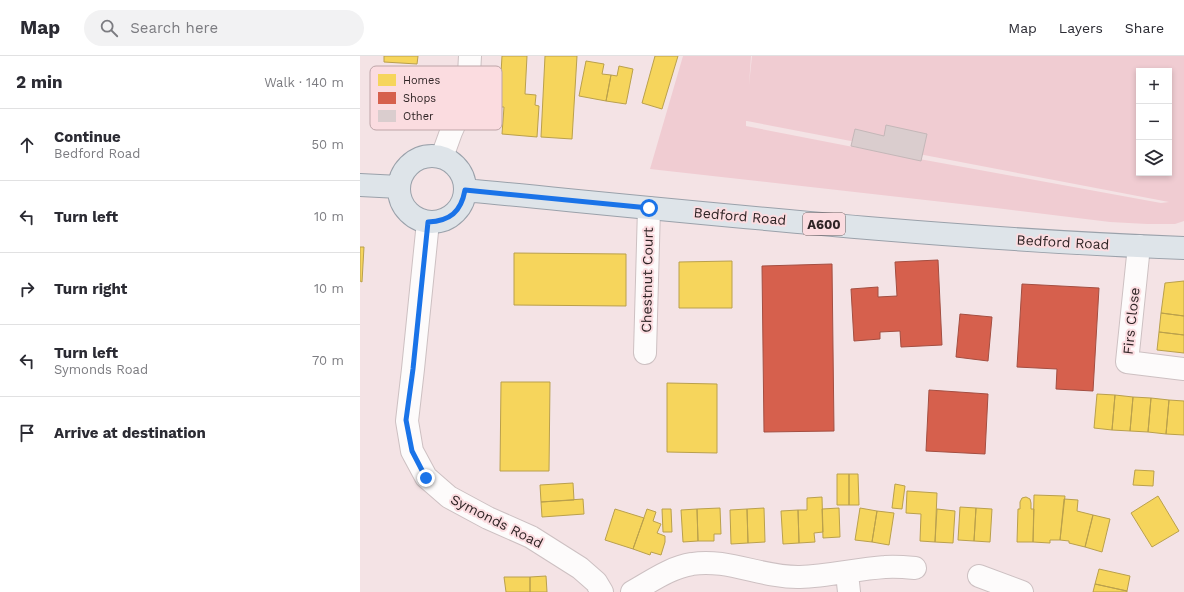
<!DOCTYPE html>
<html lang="en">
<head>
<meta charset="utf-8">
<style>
	body { margin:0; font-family:"Work Sans",sans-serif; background:#f2f2f3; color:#2b2b33 }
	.controls { position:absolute; right:12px; top:12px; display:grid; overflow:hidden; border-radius:0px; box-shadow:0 2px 6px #0003 }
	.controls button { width:36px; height:36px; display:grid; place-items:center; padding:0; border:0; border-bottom:1px solid #e1e1e2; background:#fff; color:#2b2b33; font:20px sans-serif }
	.stop { position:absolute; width:12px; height:12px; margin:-9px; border:3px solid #1a73e8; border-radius:50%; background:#fff }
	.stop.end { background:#1a73e8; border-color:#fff; box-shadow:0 1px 4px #0008 }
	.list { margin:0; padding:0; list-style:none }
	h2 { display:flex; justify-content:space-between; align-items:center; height:52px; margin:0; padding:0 16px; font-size:17px }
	h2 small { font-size:13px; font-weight:400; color:#7c7c81 }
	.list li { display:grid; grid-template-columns:26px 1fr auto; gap:12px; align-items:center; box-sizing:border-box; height:72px; padding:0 16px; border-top:1px solid #e1e1e2 }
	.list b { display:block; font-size:15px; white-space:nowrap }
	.list p { margin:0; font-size:13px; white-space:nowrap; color:#7c7c81 }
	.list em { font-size:13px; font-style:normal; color:#7c7c81 }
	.icon { flex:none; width:22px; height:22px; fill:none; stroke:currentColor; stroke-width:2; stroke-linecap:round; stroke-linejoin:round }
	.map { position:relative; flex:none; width:824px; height:536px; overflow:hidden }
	header { display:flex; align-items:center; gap:24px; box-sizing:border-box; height:56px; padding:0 20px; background:#fff; border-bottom:1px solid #e1e1e2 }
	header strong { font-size:19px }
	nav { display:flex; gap:22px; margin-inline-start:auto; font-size:14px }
	.search { width:280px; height:36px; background:#f2f2f3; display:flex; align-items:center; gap:10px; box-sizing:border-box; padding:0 14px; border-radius:22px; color:#7c7c81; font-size:15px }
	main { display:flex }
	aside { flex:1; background:#fff }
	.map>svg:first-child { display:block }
	.green { fill:#f0ccd2; fill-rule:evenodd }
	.homes { fill:#f6d55c; stroke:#baa04c }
	.shops { fill:#d6604d; stroke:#a44e41 }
	.building { fill:#dacdce; stroke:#c4b7b8 }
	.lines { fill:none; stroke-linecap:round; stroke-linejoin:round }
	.street-casing { stroke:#cdc0c2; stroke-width:24 }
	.primary-casing { stroke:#9aa1aa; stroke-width:24 }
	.street { stroke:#fdfbfb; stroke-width:22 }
	.primary { stroke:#dee4e9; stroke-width:22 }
	.route { stroke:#1a73e8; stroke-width:5 }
	.labels { text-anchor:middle; stroke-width:4; stroke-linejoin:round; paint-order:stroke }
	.shield { fill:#fbdce0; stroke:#6c5b5d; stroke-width:1 }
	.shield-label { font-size:13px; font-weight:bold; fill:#2f2425 }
	.street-label { font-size:14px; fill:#2f2425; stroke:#fbdce0 }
	.key { fill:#fbdce0; stroke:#bea5a8; stroke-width:1 }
	.key-label { font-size:11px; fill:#2f2425 }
</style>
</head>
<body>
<header>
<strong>Map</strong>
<div class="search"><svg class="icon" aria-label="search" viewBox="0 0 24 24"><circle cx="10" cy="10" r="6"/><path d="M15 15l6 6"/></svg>Search here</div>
<nav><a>Map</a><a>Layers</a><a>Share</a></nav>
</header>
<main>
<aside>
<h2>2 min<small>Walk · 140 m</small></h2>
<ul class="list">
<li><svg class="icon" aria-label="ahead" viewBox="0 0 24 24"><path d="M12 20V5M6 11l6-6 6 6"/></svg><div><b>Continue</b><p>Bedford Road</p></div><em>50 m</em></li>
<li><svg class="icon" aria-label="left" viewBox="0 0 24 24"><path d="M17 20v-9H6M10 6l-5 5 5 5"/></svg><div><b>Turn left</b></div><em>10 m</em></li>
<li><svg class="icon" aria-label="right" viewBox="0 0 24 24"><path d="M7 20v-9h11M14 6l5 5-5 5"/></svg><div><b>Turn right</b></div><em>10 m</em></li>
<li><svg class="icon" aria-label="left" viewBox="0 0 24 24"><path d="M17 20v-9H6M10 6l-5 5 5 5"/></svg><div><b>Turn left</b><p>Symonds Road</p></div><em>70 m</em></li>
<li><svg class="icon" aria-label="arrive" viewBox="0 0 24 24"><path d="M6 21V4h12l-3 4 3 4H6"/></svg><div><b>Arrive at destination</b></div></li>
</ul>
</aside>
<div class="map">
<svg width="824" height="536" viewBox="0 0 824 536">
	<rect width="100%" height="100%" fill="#f4e3e5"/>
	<path class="green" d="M323 0H391L389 29 392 0H824V165L815 168H787L750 166 636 152 290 113ZM779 15H809V117H779ZM386 65H387L809 146 801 147 488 90 386 70Z"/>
	<path class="homes" d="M24 0H58L57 8 24 6Z
		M142 0H167L165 38 176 39 175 49 179 50 177 81 142 78 144 51H139Z
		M185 0H217L212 83 181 81Z
		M295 0H318L302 53 282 47Z
		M226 5 244 8 242 18 251 19 246 45 219 40Z
		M259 10 273 13 266 48 246 45 251 19 257 20Z
		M0 191H4L2 226 0 225Z
		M154 197 266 198V250L154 249Z
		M372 205V252H319V206Z
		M824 225V260L801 257 805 227Z
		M801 257 824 260V279L799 276Z
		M799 276 824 279V297L797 294Z
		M141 326H190L189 415H140Z
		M307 327 357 328V397L307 396Z
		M737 338 755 339 752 374 734 372Z
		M755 339 773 341 770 375 752 374Z
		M773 341 791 342 788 376 770 375Z
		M791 342 809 344 806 378 788 376Z
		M809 344 824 345V379L806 378Z
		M775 414 794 415 793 430 773 429Z
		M477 418H489V449H477Z
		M489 418H498L499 449H489Z
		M213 427 214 444 181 446 180 429Z
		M535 428 545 430 542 453 532 452Z
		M547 435 577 437 575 486 560 485 561 458 546 457Z
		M674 439 705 440 700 484H690V487L673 486Z
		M798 440 819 475 792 491 771 457Z
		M462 441 463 476 454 477 455 486 439 487 438 454H447V442Z
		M666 441 670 443 671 447V453H674L673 486H657L658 453H660V446L662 442Z
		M223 443 224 458 182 461 181 446Z
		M704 443 718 444 717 455 733 459 725 491 709 487V485L700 484Z
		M600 451 616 452 614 485 598 484Z
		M360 452 361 478H354V485H338L337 453Z
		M404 452 405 486 388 487 387 453Z
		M479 452 480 481 463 482 462 453Z
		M500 452 517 455 512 486 495 484Z
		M616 452 632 453 630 486 614 485Z
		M255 453 284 462 273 493 245 484Z
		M287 453 296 456 293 465 301 468 297 477 305 480V486L301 499 291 496 290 499 273 493Z
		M302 453H311L312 476H303Z
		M337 453 338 485 323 486 321 454Z
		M387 453 388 487 371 488 370 454Z
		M577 453 595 455 593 487 575 486Z
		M438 454 439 487 423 488 421 455Z
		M517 455 534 457 529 489 512 486Z
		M733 459 750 463 742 496 725 491Z
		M739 513 770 520 767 535 735 528Z
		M186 520 187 536H170V521Z
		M144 521H170V536H146Z
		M735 528 767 535V536H733Z"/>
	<path class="shops" d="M578 204 582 289 541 291 540 275 520 276V283L494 285 491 233 518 231V241L537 240 535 206Z
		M472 208 474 375 404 376 402 210Z
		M662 228 739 232 733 335 696 333 697 313 657 311Z
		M600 258 632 261 628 305 596 301Z
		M569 334 628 338 625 398 566 395Z"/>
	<path class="building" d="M526 69 567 78 561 105 491 90 495 73 524 80Z"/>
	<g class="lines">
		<defs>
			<path id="street" d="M82 101 91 76 102 51 109 18 110 0
				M68 166 53 313 47 365 52 395 66 421 89 441 128 462 171 481 220 512 236 526 242 536
				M779 190 767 306 824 313
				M285 297 289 152
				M487 517 489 536
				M619 520 662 536
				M272 536C290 526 311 511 332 508 367 502 403 522 440 521 469 520 496 513 525 511 535 510 545 511 555 512"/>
			<path id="primary" d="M39 133a33 33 0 1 1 66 0a33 33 0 1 1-66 0Z
				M0 129 39 131
				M105 134C344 157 584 183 824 192"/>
		</defs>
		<use href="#street" class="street-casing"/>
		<use href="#primary" class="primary-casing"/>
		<use href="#street" class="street"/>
		<use href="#primary" class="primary"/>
	</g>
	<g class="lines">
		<path class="route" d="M66 422 52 395 46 364 53 313 68 166C90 165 101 156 105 134L289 152"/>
	</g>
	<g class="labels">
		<rect class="shield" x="443" y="157" width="42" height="22" rx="3"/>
		<g class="shield-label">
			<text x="464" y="173">A600</text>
		</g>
		<g class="street-label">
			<text transform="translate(380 160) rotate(5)" y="5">Bedford Road</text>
			<text transform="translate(703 186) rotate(3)" y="5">Bedford Road</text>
			<text transform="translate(287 224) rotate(-89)" y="5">Chestnut Court</text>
			<text transform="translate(771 265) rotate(-84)" y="5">Firs Close</text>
			<text transform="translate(137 465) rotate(27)" y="5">Symonds Road</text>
		</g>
	</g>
	<rect x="10" y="10" width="132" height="64" rx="6" class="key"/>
	<rect x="18" y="18" width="18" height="12" fill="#f6d55c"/>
	<rect x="18" y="36" width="18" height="12" fill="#d6604d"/>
	<rect x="18" y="54" width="18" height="12" fill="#dacdce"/>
	<g class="key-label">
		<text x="43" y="28">Homes</text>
		<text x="43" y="46">Shops</text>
		<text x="43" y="64">Other</text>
	</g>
</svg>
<div class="controls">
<button>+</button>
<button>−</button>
<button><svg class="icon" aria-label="layers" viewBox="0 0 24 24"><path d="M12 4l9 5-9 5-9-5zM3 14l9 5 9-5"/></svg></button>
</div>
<div class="stop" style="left:289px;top:152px"></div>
<div class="stop end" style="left:66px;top:422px"></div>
</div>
</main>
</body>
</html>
